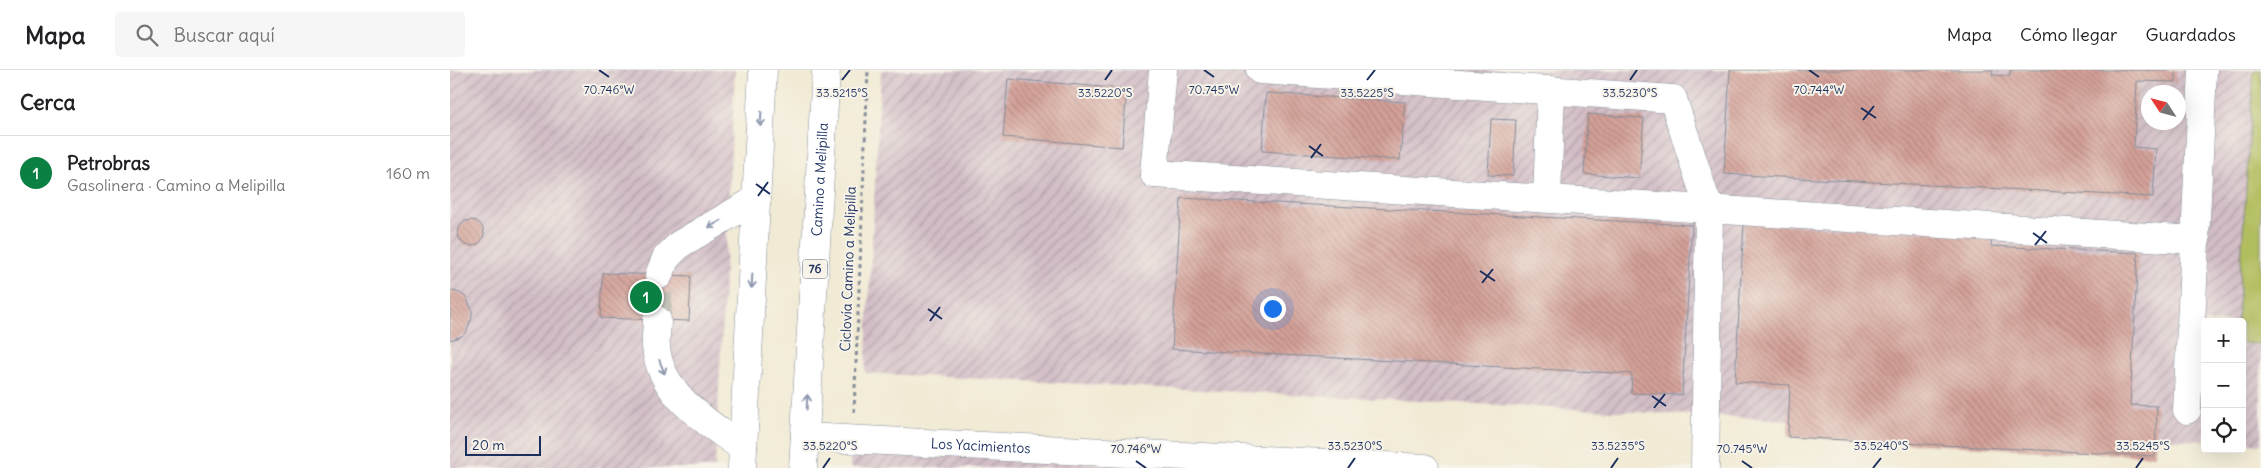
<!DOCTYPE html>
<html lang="es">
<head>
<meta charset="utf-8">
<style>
	body { margin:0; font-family:Delius,sans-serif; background:#f6f6f6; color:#202124 }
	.controls { position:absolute; right:15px; bottom:15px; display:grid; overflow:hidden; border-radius:5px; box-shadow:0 5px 20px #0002 }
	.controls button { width:45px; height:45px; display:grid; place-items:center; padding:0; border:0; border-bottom:1px solid #e0e0e0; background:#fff; color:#202124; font:25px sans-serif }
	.compass { position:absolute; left:1691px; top:15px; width:45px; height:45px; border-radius:50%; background:#fff; box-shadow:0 5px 20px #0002; rotate:306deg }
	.scale { position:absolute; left:15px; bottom:12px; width:76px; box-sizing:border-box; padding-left:5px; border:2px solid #1b2f5e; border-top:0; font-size:14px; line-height:18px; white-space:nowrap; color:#1b2f5e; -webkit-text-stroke:4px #f7f3e8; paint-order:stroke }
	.you { position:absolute; left:822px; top:238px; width:18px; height:18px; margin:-12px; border:4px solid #fff; border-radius:50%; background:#1a73e8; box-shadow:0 0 0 8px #1a73e833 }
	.badge { display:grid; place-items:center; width:32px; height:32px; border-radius:50%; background:#0b8043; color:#fff; font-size:16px; font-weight:700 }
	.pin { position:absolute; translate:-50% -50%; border:2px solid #fff; box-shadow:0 1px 5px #0006 }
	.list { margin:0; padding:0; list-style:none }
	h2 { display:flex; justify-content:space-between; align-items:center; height:65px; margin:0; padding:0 20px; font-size:21px }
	h2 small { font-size:16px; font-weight:400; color:#757577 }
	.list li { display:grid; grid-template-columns:32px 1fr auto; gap:15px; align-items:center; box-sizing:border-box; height:75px; padding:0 20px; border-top:1px solid #e0e0e0 }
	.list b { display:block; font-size:19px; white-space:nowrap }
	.list p { margin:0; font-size:16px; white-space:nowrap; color:#757577 }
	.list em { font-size:16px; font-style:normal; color:#757577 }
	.icon { flex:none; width:28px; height:28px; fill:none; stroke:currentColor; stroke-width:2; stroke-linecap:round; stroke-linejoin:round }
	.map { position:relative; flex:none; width:1811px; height:398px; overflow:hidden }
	header { display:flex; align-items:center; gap:30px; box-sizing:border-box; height:70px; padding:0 25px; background:#fff; border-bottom:1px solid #e0e0e0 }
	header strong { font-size:24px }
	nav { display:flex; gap:28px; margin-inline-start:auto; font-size:18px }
	.search { width:350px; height:45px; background:#f6f6f6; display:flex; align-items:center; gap:12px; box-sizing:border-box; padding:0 18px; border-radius:5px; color:#757577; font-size:19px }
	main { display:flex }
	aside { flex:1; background:#fff }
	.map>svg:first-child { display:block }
	.industrial { fill:url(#industrial-furrows); fill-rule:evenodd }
	.green { fill:#b2bd5f; stroke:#66765e }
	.building { fill:url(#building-back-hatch) }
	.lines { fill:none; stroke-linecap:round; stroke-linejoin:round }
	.minor-tunnel { stroke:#c6c5bc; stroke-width:28; stroke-dasharray:28 14; stroke-linecap:butt }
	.minor-casing { stroke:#868c99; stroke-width:29 }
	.major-casing { stroke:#868c99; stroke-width:29 }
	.path { stroke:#868c99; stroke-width:3; stroke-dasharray:4 4; stroke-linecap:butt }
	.minor { stroke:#fff; stroke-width:28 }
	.major { stroke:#fff; stroke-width:28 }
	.oneway { stroke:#8d97ae }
	.ticks { fill:none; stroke:#1b2f5e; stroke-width:2 }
	.labels { text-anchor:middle; stroke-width:4; stroke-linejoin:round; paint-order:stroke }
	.shield { fill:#f7f3e8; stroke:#5d6a87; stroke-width:1 }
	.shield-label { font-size:12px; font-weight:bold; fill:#1b2f5e }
	.street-label { font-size:14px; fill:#1b2f5e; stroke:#f7f3e8 }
	.ticks-label { font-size:12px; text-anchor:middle; fill:#1b2f5e; stroke:#f7f3e8; stroke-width:4; stroke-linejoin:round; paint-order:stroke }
</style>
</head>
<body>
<header>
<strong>Mapa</strong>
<div class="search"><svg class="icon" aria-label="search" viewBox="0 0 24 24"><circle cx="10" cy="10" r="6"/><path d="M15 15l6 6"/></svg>Buscar aquí</div>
<nav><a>Mapa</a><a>Cómo llegar</a><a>Guardados</a></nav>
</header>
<main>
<aside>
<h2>Cerca<small></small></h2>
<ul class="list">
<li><span class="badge">1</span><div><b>Petrobras</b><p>Gasolinera · Camino a Melipilla</p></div><em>160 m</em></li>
</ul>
</aside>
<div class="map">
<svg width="1811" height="398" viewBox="0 0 1811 398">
	<defs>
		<pattern id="industrial-furrows" width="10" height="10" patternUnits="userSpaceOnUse" patternTransform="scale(1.25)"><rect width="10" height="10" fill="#d2bdc6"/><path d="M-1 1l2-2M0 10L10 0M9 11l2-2" fill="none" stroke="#aa9aa4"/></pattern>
		<pattern id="building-back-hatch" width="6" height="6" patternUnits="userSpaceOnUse" patternTransform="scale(1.25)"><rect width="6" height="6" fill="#d4a097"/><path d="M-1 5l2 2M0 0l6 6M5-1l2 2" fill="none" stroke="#ab837e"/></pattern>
	</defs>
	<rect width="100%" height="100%" fill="#f7f3e8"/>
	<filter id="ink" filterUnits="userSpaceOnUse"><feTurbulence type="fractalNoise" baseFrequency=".02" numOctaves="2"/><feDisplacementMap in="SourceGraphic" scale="10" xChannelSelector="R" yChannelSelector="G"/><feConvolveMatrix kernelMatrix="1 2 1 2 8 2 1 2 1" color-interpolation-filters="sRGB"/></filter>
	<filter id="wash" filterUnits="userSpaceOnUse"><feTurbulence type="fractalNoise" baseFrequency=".0096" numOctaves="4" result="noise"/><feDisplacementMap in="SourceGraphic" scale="20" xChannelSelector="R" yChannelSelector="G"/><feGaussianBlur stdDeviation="1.12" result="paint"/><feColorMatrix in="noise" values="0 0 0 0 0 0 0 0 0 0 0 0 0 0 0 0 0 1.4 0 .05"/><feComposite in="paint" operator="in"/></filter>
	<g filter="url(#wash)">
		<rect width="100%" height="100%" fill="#f1ead4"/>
		<path class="industrial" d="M0 0H285L265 398H0Z
			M431 0H1811V374L1792 373V252H1755V371L415 303ZM1698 22H1728V52H1698Z
			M401 376 711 398H400Z"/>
		<path class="green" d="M1804 0H1811V274L1792 273V252H1787Z"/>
		<g id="blocks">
			<path class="building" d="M1280 0H1543L1542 5 1560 6V0H1726V12L1687 11 1684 77 1706 79 1703 127 1274 104Z
				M558 9 677 19 672 77 553 67Z
				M816 23 955 32 950 90 812 81Z
				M1138 44 1194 48 1189 108 1134 104Z
				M1041 49 1066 50 1063 106 1038 105Z
				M731 128 1242 155 1232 325 1181 323 1182 304 722 279Z
				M8 163a13 13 0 1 1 26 0a13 13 0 1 1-26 0Z
				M1294 153 1542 166 1541 176 1688 183 1680 335 1707 336 1705 386 1338 367 1340 315 1285 312Z
				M153 203 241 206 239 251 151 248Z
				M0 220 10 223 16 227 22 240V247L17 261 12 266 0 270Z"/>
		</g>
	</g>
	<g filter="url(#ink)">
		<use href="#blocks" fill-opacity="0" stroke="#868c99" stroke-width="1"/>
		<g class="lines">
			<path class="minor-tunnel" d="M207 250 209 205"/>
			<defs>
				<g id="minor">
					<path d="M713 0 704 104 1746 170"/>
					<path d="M810 0 1223 29 1259 139 1255 398"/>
					<path d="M1097 128 1101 20"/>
					<path d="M209 205 216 188 230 174 307 129"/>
					<path d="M207 250C207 259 205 268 206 277 210 325 259 353 293 378"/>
					<path d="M1737 340 1753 0"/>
					<path id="s1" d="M355 367 975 398"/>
				</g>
				<g id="major">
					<path d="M292 398 313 0"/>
					<path id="s2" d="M353 398 376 0"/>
				</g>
			</defs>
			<use href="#minor" class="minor-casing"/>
			<use href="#major" class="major-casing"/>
			<path class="path" d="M404 342 418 0"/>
			<use href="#minor" class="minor"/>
			<use href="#major" class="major"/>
		</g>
		<defs><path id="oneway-shaft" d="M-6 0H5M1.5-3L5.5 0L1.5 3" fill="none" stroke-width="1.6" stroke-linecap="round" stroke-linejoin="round" transform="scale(1.25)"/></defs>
		<g class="oneway">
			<use href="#oneway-shaft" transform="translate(311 49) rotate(93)"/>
			<use href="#oneway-shaft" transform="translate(265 154) rotate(150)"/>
			<use href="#oneway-shaft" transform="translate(302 211) rotate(93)"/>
			<use href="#oneway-shaft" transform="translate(212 297) rotate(69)"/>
			<use href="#oneway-shaft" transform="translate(357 332) rotate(-87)"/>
		</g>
	</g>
	<path class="ticks" d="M149 0 159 7M754 0 764 7M1359 0 1369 7M392 10 400 0M655 10 662 0M917 10 925 0M1180 10 1187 0M1411 38 1426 48M1413 50 1424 36M859 76 873 86M861 88 871 74M306 114 320 124M308 126 318 112M1583 163 1597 173M1585 175 1596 161M1030 201 1045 211M1032 213 1043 199M478 239 492 249M480 251 490 237M1202 326 1216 336M1204 338 1215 324M686 391 696 398M1292 391 1302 398M373 398 380 388M898 398 905 388M1161 398 1168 388M1423 398 1431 388M1686 398 1693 388"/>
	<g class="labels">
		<rect class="shield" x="352.5" y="189.5" width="25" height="19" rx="4"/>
		<g class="shield-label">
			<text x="365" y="203">76</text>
		</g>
		<g class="street-label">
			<text dy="5" stroke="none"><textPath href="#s2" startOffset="289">Camino a Melipilla</textPath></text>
			<text transform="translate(398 199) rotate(-88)" y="5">Ciclovía Camino a Melipilla</text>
			<text dy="5" stroke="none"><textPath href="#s1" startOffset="176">Los Yacimientos</textPath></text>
		</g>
	</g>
	<g class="ticks-label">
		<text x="1369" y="24">70.744°W</text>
		<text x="159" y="24">70.746°W</text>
		<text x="764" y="24">70.745°W</text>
		<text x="392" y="27">33.5215°S</text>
		<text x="655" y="27">33.5220°S</text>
		<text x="917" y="27">33.5225°S</text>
		<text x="1180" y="27">33.5230°S</text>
		<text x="380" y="380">33.5220°S</text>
		<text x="905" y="380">33.5230°S</text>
		<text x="1168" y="380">33.5235°S</text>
		<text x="1431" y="380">33.5240°S</text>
		<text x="1693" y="380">33.5245°S</text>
		<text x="686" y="383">70.746°W</text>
		<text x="1292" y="383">70.745°W</text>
	</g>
</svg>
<div class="controls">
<button>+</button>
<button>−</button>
<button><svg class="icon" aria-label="locate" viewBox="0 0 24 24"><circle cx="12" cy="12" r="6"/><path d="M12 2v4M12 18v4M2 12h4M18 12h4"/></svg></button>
</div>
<svg class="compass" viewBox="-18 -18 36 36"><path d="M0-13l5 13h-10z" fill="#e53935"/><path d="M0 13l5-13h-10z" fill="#757577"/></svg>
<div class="scale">20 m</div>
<div class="you"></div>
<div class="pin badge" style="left:196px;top:227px">1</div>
</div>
</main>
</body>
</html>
